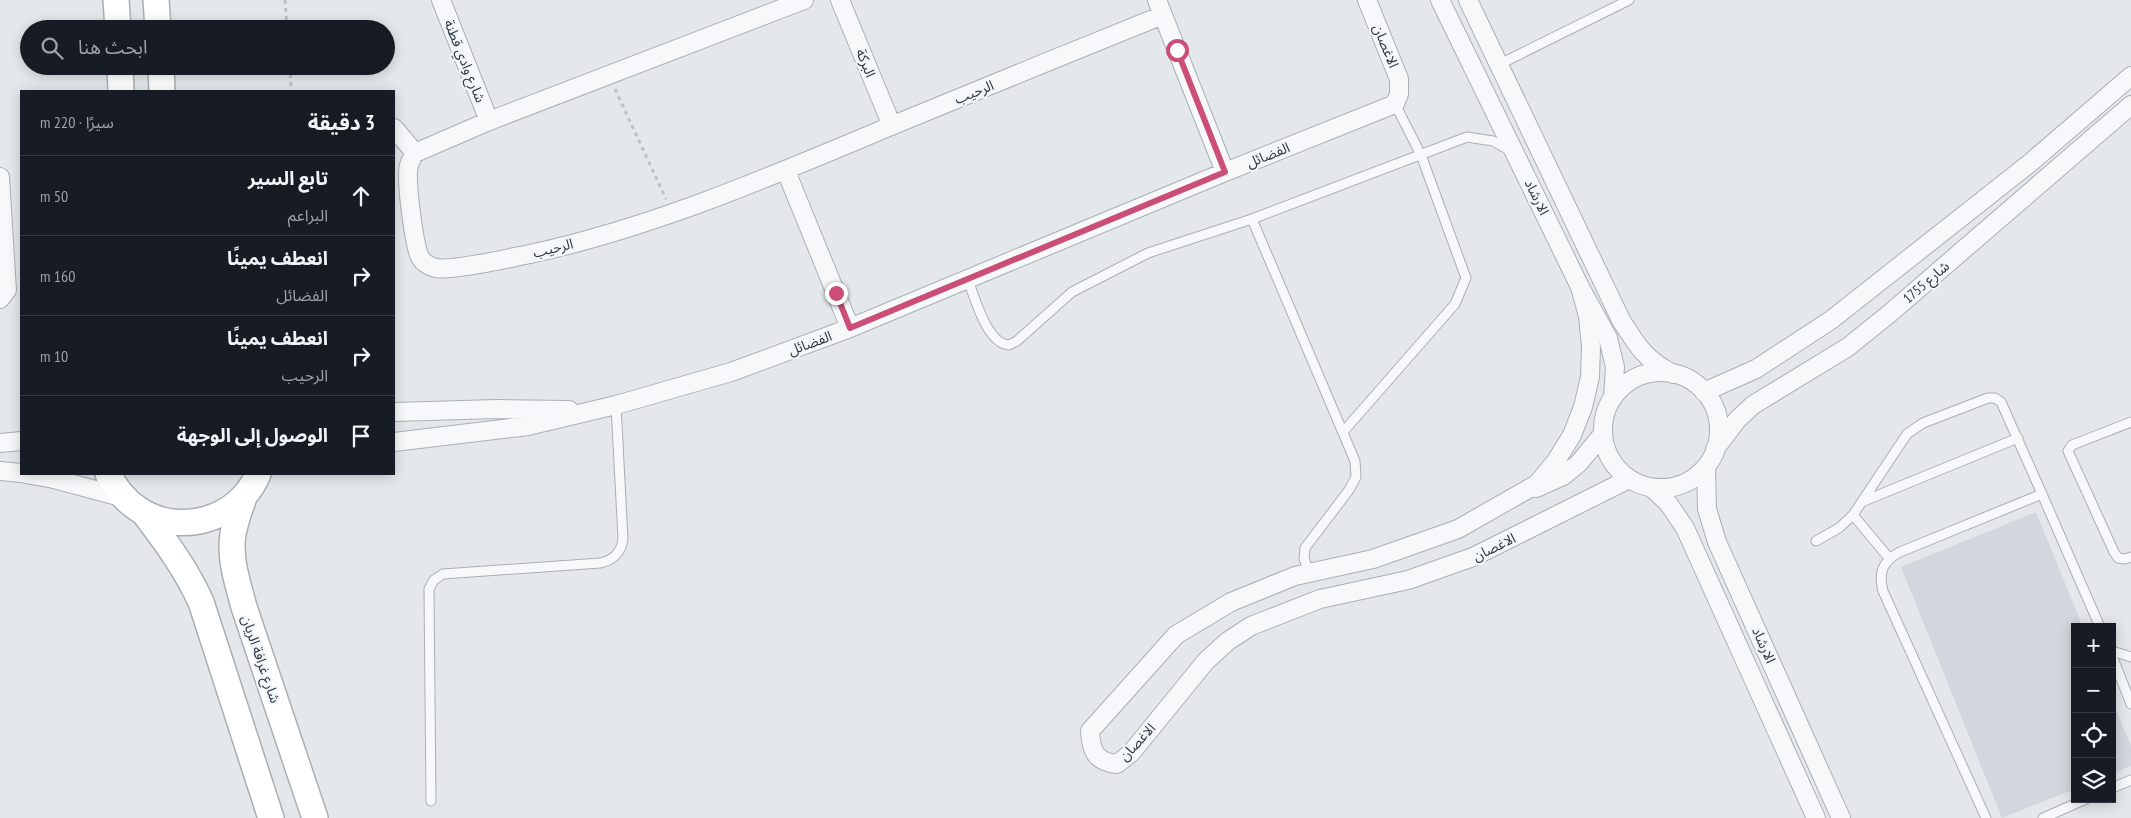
<!DOCTYPE html>
<html lang="ar">
<head>
<meta charset="utf-8">
<style>
	body { margin:0; font-family:"PT Sans Narrow","Noto Sans Arabic",sans-serif; background:#242831; color:#f1f3f6; direction:rtl }
	.controls { position:absolute; right:15px; bottom:15px; display:grid; overflow:hidden; border-radius:0px; box-shadow:0 2px 12px #0003 }
	.controls button { width:45px; height:45px; display:grid; place-items:center; padding:0; border:0; border-bottom:1px solid #363941; background:#171b24; color:#f1f3f6; font:25px sans-serif }
	.stop { position:absolute; width:15px; height:15px; margin:-11px; border:4px solid #cb4e76; border-radius:50%; background:#fff }
	.stop.end { background:#cb4e76; border-color:#fff; box-shadow:0 1px 5px #0008 }
	.list { margin:0; padding:0; list-style:none }
	h2 { display:flex; justify-content:space-between; align-items:center; height:65px; margin:0; padding:0 20px; font-size:21px }
	h2 small { font-size:16px; font-weight:400; color:#9ea1a6 }
	.list li { display:grid; grid-template-columns:32px 1fr auto; gap:15px; align-items:center; box-sizing:border-box; height:80px; padding:0 20px; border-top:1px solid #363941 }
	.list b { display:block; font-size:19px; white-space:nowrap }
	.list p { margin:0; font-size:16px; white-space:nowrap; color:#9ea1a6 }
	.list em { font-size:16px; font-style:normal; color:#9ea1a6 }
	.icon { flex:none; width:28px; height:28px; fill:none; stroke:currentColor; stroke-width:2; stroke-linecap:round; stroke-linejoin:round }
	.map { position:relative; flex:none; width:2131px; height:818px; overflow:hidden; direction:ltr }
	.search { position:absolute; background:#171b24; box-shadow:0 2px 12px #0003; left:20px; top:20px; width:375px; height:55px; display:flex; align-items:center; gap:12px; box-sizing:border-box; padding:0 18px; border-radius:28px; color:#9ea1a6; font-size:19px }
	.panel { position:absolute; background:#171b24; box-shadow:0 2px 12px #0003; left:20px; top:90px; width:375px; height:385px; border-radius:0px; direction:rtl }
	.map>svg:first-child { display:block }
	.built { fill:#d2d7dd }
	.lines { fill:none; stroke-linecap:round; stroke-linejoin:round }
	.lane-casing { stroke:#a9b0b5; stroke-width:11 }
	.street-casing { stroke:#a9b0b5; stroke-width:20 }
	.secondary-casing { stroke:#a9b0b5; stroke-width:28 }
	.path { stroke:#bdc2c6; stroke-width:3; stroke-dasharray:4 4; stroke-linecap:butt }
	.lane { stroke:#f6f8f9; stroke-width:9 }
	.street { stroke:#f6f8f9; stroke-width:18 }
	.secondary { stroke:#fff; stroke-width:25 }
	.route { stroke:#cb4e76; stroke-width:6 }
	.labels { text-anchor:middle; stroke-width:4.5; stroke-linejoin:round; paint-order:stroke }
	.street-label { font-size:14px; fill:#2c3843; stroke:#f3f6f8 }
</style>
</head>
<body>
<div class="map">
<svg width="2131" height="818" viewBox="0 0 2131 818">
	<rect width="100%" height="100%" fill="#e4e8eb"/>
	<path class="built" d="M2036 512 2083 627H2075V789L2002 818 1901 567Z
		M2112 700 2131 746V766L2112 774Z"/>
	<g class="lines">
		<defs>
			<path id="lane" d="M1498 65 1629 0
				M1252 219 1355 461 1356 477 1349 490 1305 548 1304 558 1309 573
				M968 280C975 298 987 344 1009 345L1017 341 1072 292 1148 253 1252 219 1467 137 1493 141 1511 151
				M2131 422 2072 445 2068 451 2114 552 2118 558 2125 559 2131 557
				M1343 432 1455 304 1466 278 1421 155 1395 104
				M1864 501 2018 438
				M1853 515 1889 558
				M1816 541 1839 528 1853 515 1907 434 1923 423 1988 398H1995L2001 402 2042 494
				M2112 651 2131 657
				M2112 656 2131 704
				M2112 788 2131 780
				M431 801 429 589 434 580 443 574 600 563C614 560 621 553 623 539L616 405
				M1986 818 1883 591C1878 572 1883 561 1900 552L2042 494 2100 627
				M2043 818 2086 799"/>
			<path id="street" d="M441 0 489 121
				M804 0 489 121 415 153C413 157 410 161 409 165 405 179 414 241 419 255 422 262 428 266 436 268 455 271 509 258 530 254 655 227 774 175 891 126 982 88 1072 52 1163 15
				M840 0 892 126
				M1157 0 1225 172
				M1440 0 1580 287 1608 338 1615 367 1613 398
				M1468 0 1621 320C1638 347 1645 359 1673 374
				M394 128 415 153
				M786 171 850 328
				M0 177 7 290 0 299
				M1580 287 1588 316 1591 347 1590 377 1583 407 1572 435 1556 461 1537 484 1458 529 1373 559 1295 576 1231 602 1176 635 1090 731C1091 750 1095 762 1117 764L1131 753 1206 661 1228 641 1251 626 1320 599 1408 580 1473 557 1629 479
				M1603 430a58 58 0 1 1 116 0a58 58 0 1 1-116 0Z
				M1704 392 1756 369 1831 320 2030 163 2131 76
				M394 412 497 409 569 410
				M394 442 528 426 616 405 731 372 850 328 1225 172 1395 104 1399 94V79L1367 0
				M0 443 21 441
				M1715 449 1737 420 1753 405 1848 347 1889 314 2131 105
				M1706 467 1707 509 1717 542 1841 818
				M0 471 21 473
				M26 474 54 479 125 498
				M1536 488 1563 476 1579 463 1603 434
				M1652 488 1668 503 1685 528 1816 818"/>
			<path id="secondary" d="M116 0 118 29
				M156 0 158 29
				M120 66 121 91
				M161 66 162 91
				M108 474C116 488 124 500 138 509 179 537 239 520 258 474
				M244 497C240 509 235 522 233 534 229 559 238 584 244 607L315 818
				M144 513C166 542 186 569 201 602L271 818"/>
		</defs>
		<use href="#lane" class="lane-casing"/>
		<use href="#street" class="street-casing"/>
		<use href="#secondary" class="secondary-casing"/>
		<path class="path" d="M285 0 287 29
			M290 66 291 91
			M615 89 666 199"/>
		<use href="#lane" class="lane"/>
		<use href="#street" class="street"/>
		<use href="#secondary" class="secondary"/>
	</g>
	<g class="lines">
		<path class="route" d="M836 293 850 328 1225 172 1177 50"/>
	</g>
	<g class="labels">
		<g class="street-label">
			<text transform="translate(1386 46) rotate(68)" y="5">الاغصان</text>
			<text transform="translate(465 61) rotate(68)" y="5">شارع وادي قطنة</text>
			<text transform="translate(866 63) rotate(68)" y="5">البركة</text>
			<text transform="translate(974 92) rotate(-22)" y="5">الرحيب</text>
			<text transform="translate(1268 155) rotate(-22)" y="5">الفضائل</text>
			<text transform="translate(1537 197) rotate(64)" y="5">الارشاد</text>
			<text transform="translate(553 248) rotate(-14)" y="5">الرحيب</text>
			<text transform="translate(1926 282) rotate(-41)" y="5">شارع 1755</text>
			<text transform="translate(810 343) rotate(-20)" y="5">الفضائل</text>
			<text transform="translate(1494 547) rotate(-26)" y="5">الاغصان</text>
			<text transform="translate(1764 645) rotate(66)" y="5">الارشاد</text>
			<text transform="translate(261 659) rotate(71)" y="5">شارع غرافة الريان</text>
			<text transform="translate(1137 742) rotate(-47)" y="5">الاغصان</text>
		</g>
	</g>
</svg>
<div class="controls">
<button>+</button>
<button>−</button>
<button><svg class="icon" aria-label="locate" viewBox="0 0 24 24"><circle cx="12" cy="12" r="6"/><path d="M12 2v4M12 18v4M2 12h4M18 12h4"/></svg></button>
<button><svg class="icon" aria-label="layers" viewBox="0 0 24 24"><path d="M12 4l9 5-9 5-9-5zM3 14l9 5 9-5"/></svg></button>
</div>
<div class="stop" style="left:1177px;top:50px"></div>
<div class="stop end" style="left:836px;top:293px"></div>
<div class="search"><svg class="icon" aria-label="search" viewBox="0 0 24 24"><circle cx="10" cy="10" r="6"/><path d="M15 15l6 6"/></svg>ابحث هنا</div>
<section class="panel">
<h2>3 دقيقة<small>سيرًا · 220 m</small></h2>
<ul class="list">
<li><svg class="icon" aria-label="ahead" viewBox="0 0 24 24"><path d="M12 20V5M6 11l6-6 6 6"/></svg><div><b>تابع السير</b><p>البراعم</p></div><em>50 m</em></li>
<li><svg class="icon" aria-label="right" viewBox="0 0 24 24"><path d="M7 20v-9h11M14 6l5 5-5 5"/></svg><div><b>انعطف يمينًا</b><p>الفضائل</p></div><em>160 m</em></li>
<li><svg class="icon" aria-label="right" viewBox="0 0 24 24"><path d="M7 20v-9h11M14 6l5 5-5 5"/></svg><div><b>انعطف يمينًا</b><p>الرحيب</p></div><em>10 m</em></li>
<li><svg class="icon" aria-label="arrive" viewBox="0 0 24 24"><path d="M6 21V4h12l-3 4 3 4H6"/></svg><div><b>الوصول إلى الوجهة</b></div></li>
</ul>
</section>
</div>
</body>
</html>
